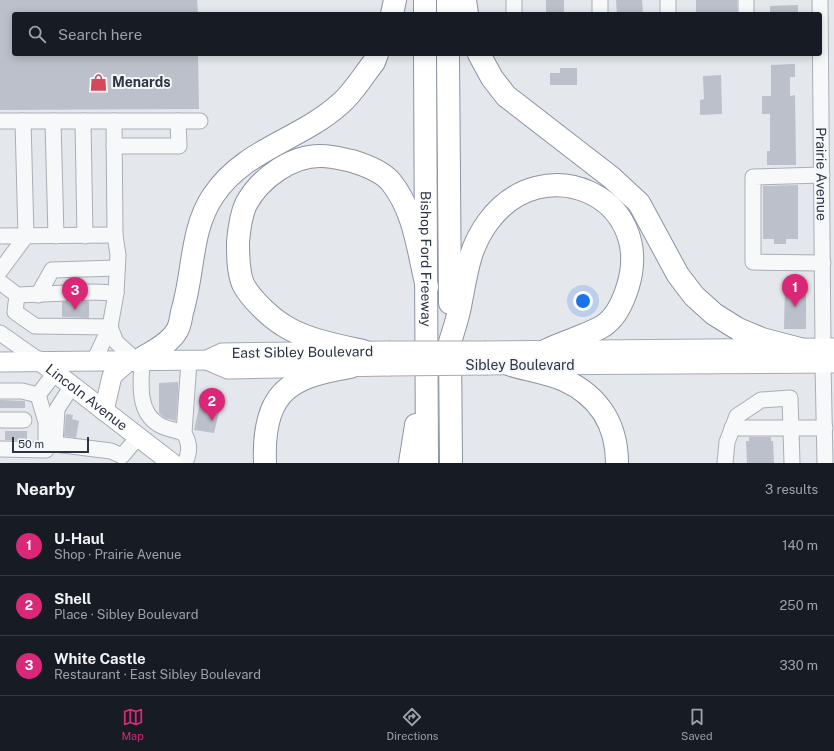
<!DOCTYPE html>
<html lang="en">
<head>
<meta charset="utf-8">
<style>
	body { margin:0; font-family:"Public Sans",sans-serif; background:#20242c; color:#f1f3f6 }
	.scale { position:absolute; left:12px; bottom:10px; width:77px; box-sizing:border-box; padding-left:4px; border:2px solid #2b3445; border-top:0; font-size:11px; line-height:14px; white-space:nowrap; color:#2b3445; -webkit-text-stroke:3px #f4f6f9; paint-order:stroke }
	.you { position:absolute; left:583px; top:301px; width:14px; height:14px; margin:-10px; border:3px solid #fff; border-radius:50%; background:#1a73e8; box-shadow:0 0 0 6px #1a73e833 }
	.badge { display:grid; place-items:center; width:26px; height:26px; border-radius:50%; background:#db2777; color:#fff; font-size:13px; font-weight:700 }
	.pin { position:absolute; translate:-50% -33px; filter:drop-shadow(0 1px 2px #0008) }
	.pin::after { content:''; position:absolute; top:21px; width:14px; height:12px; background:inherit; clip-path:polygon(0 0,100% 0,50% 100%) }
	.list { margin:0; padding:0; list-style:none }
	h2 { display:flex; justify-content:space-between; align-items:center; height:52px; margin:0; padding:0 16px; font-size:17px }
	h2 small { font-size:13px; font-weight:400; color:#9ea1a6 }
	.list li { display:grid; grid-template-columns:26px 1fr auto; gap:12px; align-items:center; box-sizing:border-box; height:60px; padding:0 16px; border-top:1px solid #363941 }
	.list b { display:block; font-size:15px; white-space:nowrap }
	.list p { margin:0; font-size:13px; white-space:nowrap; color:#9ea1a6 }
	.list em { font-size:13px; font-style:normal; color:#9ea1a6 }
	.icon { flex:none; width:22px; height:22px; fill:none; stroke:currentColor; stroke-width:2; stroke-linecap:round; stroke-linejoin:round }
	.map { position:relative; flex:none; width:834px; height:463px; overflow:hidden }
	.search { position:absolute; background:#171b24; box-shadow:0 2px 10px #0003; left:12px; right:12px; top:12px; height:44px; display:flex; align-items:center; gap:10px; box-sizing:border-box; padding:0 14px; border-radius:4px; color:#9ea1a6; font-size:15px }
	.sheet { height:232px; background:#171b24 }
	nav { display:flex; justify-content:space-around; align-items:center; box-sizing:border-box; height:56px; border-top:1px solid #363941; background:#171b24; font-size:11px; color:#9ea1a6 }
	nav a { display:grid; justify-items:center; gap:2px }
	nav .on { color:#db2777 }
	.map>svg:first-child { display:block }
	.building { fill:#bbc0ca }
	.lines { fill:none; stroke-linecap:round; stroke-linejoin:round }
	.minor-casing { stroke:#a9aeb7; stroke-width:17 }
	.major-casing { stroke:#a3abb8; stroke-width:21 }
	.highway-casing { stroke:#8b94a3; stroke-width:24 }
	.minor { stroke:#f7f8fa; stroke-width:15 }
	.major { stroke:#fff; stroke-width:19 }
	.highway { stroke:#fff; stroke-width:22 }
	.major-bridge-casing { stroke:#a3abb8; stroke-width:21; stroke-linecap:butt }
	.major-bridge { stroke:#fff; stroke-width:19 }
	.labels { text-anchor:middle; stroke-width:4; stroke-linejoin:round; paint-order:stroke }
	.poi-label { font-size:14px; font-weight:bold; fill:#2b3445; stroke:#f4f6f9; text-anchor:start }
	.street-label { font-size:14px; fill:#2b3445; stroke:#f4f6f9 }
</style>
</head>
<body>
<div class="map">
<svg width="834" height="463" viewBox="0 0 834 463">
	<rect width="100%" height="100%" fill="#e4e7ec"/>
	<path class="building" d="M0 0H197L198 14H14V54H198L199 109 0 110Z
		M546 0H564V14H546Z
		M616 0H642L643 14H617Z
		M696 0H737V14H696Z
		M798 5V14H770V6Z
		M795 64V77H790V96L795 95 796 165H767V151H770V114H762V96H771V65Z
		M560 68H577V85H550V73H560Z
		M721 75 722 114 700 115V100L704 99 703 76Z
		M798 185V239H786V244H774V239H763V186Z
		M785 285H806V329H784Z
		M89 301V318L62 317V302Z
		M178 382V393L176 421 165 418 159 413V383Z
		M0 400 25 401V408H0Z
		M200 403 211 406 210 410 219 412 214 433 194 430Z
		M66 414 73 415 72 419 79 421 76 438 64 436Z
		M5 431H27V441L5 440Z
		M749 437H771V441H773L774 463H747L746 441H749Z"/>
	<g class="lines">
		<defs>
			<g id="minor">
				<path d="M514 0V14"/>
				<path d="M600 0V14"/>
				<path d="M668 0V14"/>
				<path d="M746 0V14"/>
				<path id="s1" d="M820 0 823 349"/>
				<path d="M0 121H200"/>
				<path d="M23 121 26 236"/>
				<path d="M53 121 56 236"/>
				<path d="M83 121 85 236"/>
				<path d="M114 146H179L178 121"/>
				<path d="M822 175 753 177V262L823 263"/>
				<path d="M0 236 115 235"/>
				<path d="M0 271 26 236"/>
				<path d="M0 282 17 295 93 292 116 293"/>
				<path d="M17 295 15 312 35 326 110 327"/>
				<path d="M38 295 52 270 117 268"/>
				<path d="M110 327 116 342 137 361"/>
				<path d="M0 333 40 361"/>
				<path d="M94 361 110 327 116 293 118 255 115 235 114 121"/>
				<path d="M142 361C141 382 137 411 158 424 165 429 176 430 184 433"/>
				<path d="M823 364 825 463"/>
				<path d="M72 386 57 409 55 444 111 451 122 456 138 437"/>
				<path d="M0 391H22L38 395 55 373"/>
				<path d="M0 420H24"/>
				<path d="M732 428H825"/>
				<path d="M0 449 46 450V422L38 395"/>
				<path d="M185 463C190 451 190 444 184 433L189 361"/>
				<path d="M725 463 727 442 737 416 761 400 790 398 792 463"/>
			</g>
			<g id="major">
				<path d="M487 351 834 348"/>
				<path d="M207 360 228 369 389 366"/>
				<path id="s2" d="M40 361 172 463"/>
				<path id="s3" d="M0 362 207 360 222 353 388 351"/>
				<path d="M488 365 834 363"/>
				<path d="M104 411 112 376 129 361"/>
			</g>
			<g id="highway">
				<path d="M425 0V14"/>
				<path d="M448 0V14"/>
				<path d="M465 0 467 14"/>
				<path d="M392 14 395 0"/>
				<path id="s4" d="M425 54 427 463"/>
				<path d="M448 54 450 303"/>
				<path d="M479 54 492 78 506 96 612 178 639 203 678 275 694 296 714 314 738 329 762 339 800 349"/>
				<path d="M450 342C454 329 459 315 461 301 467 271 469 248 488 222 543 147 655 196 628 286 624 299 618 314 607 323 596 333 562 342 547 350"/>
				<path d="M450 345 451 463"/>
				<path d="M363 351C336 345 306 340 283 325 270 317 250 298 243 284 238 272 238 255 238 242 239 230 241 215 246 204 260 178 292 155 322 156 332 156 342 159 352 161 365 165 382 171 391 182 415 212 418 251 427 287"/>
				<path d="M137 361C150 353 168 345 176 332 180 327 181 318 182 312 194 274 190 230 213 196 244 149 300 140 340 104 353 93 363 76 374 62L377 54"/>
				<path d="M511 365C528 370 548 373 564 380 599 396 617 425 617 463"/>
				<path d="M265 463C264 439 266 406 287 389 304 375 329 371 350 367"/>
				<path d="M410 463 416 425"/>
			</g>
		</defs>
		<use href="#minor" class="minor-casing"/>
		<use href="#major" class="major-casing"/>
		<use href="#highway" class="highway-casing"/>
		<use href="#minor" class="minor"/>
		<use href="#major" class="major"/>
		<use href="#highway" class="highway"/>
		<defs>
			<path id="major-bridge" d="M388 351H487
				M389 366 488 365"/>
		</defs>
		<use href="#major-bridge" class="major-bridge-casing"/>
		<use href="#major-bridge" class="major-bridge"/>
	</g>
	<defs>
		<symbol id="shop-bare" viewBox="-9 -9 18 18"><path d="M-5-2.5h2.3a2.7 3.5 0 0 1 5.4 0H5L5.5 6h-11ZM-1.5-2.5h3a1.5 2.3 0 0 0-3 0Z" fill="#d1495b" stroke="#f4f6f9" stroke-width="2.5" paint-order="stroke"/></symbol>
	</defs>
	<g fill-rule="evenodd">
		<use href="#shop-bare" x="86" y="70" width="25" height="25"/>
	</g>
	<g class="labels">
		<g class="poi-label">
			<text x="112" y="87">Menards</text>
		</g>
		<g class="street-label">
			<text dy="5" stroke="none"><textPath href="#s1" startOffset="174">Prairie Avenue</textPath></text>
			<text dy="5" stroke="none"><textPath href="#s4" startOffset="205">Bishop Ford Freeway</textPath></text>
			<text dy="5" stroke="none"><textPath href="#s3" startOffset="304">East Sibley Boulevard</textPath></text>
			<text x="520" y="370">Sibley Boulevard</text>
			<text dy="5" stroke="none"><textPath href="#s2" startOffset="59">Lincoln Avenue</textPath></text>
		</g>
	</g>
</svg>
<div class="scale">50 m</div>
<div class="you"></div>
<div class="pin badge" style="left:795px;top:307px">1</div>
<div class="pin badge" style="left:212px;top:421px">2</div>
<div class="pin badge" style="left:75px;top:310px">3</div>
<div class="search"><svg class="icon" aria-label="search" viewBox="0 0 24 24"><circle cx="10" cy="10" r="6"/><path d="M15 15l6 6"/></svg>Search here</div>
</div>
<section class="sheet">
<h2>Nearby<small>3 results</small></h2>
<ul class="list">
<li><span class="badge">1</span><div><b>U-Haul</b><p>Shop · Prairie Avenue</p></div><em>140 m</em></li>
<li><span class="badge">2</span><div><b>Shell</b><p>Place · Sibley Boulevard</p></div><em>250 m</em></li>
<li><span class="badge">3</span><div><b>White Castle</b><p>Restaurant · East Sibley Boulevard</p></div><em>330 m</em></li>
</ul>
</section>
<nav>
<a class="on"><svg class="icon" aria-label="map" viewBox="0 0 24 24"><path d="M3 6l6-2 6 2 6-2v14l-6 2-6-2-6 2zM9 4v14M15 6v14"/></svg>Map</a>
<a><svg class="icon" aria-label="directions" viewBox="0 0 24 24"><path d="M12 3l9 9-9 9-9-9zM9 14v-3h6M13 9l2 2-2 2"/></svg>Directions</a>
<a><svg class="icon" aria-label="saved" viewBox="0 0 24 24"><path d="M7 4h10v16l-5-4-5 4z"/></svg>Saved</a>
</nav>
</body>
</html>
